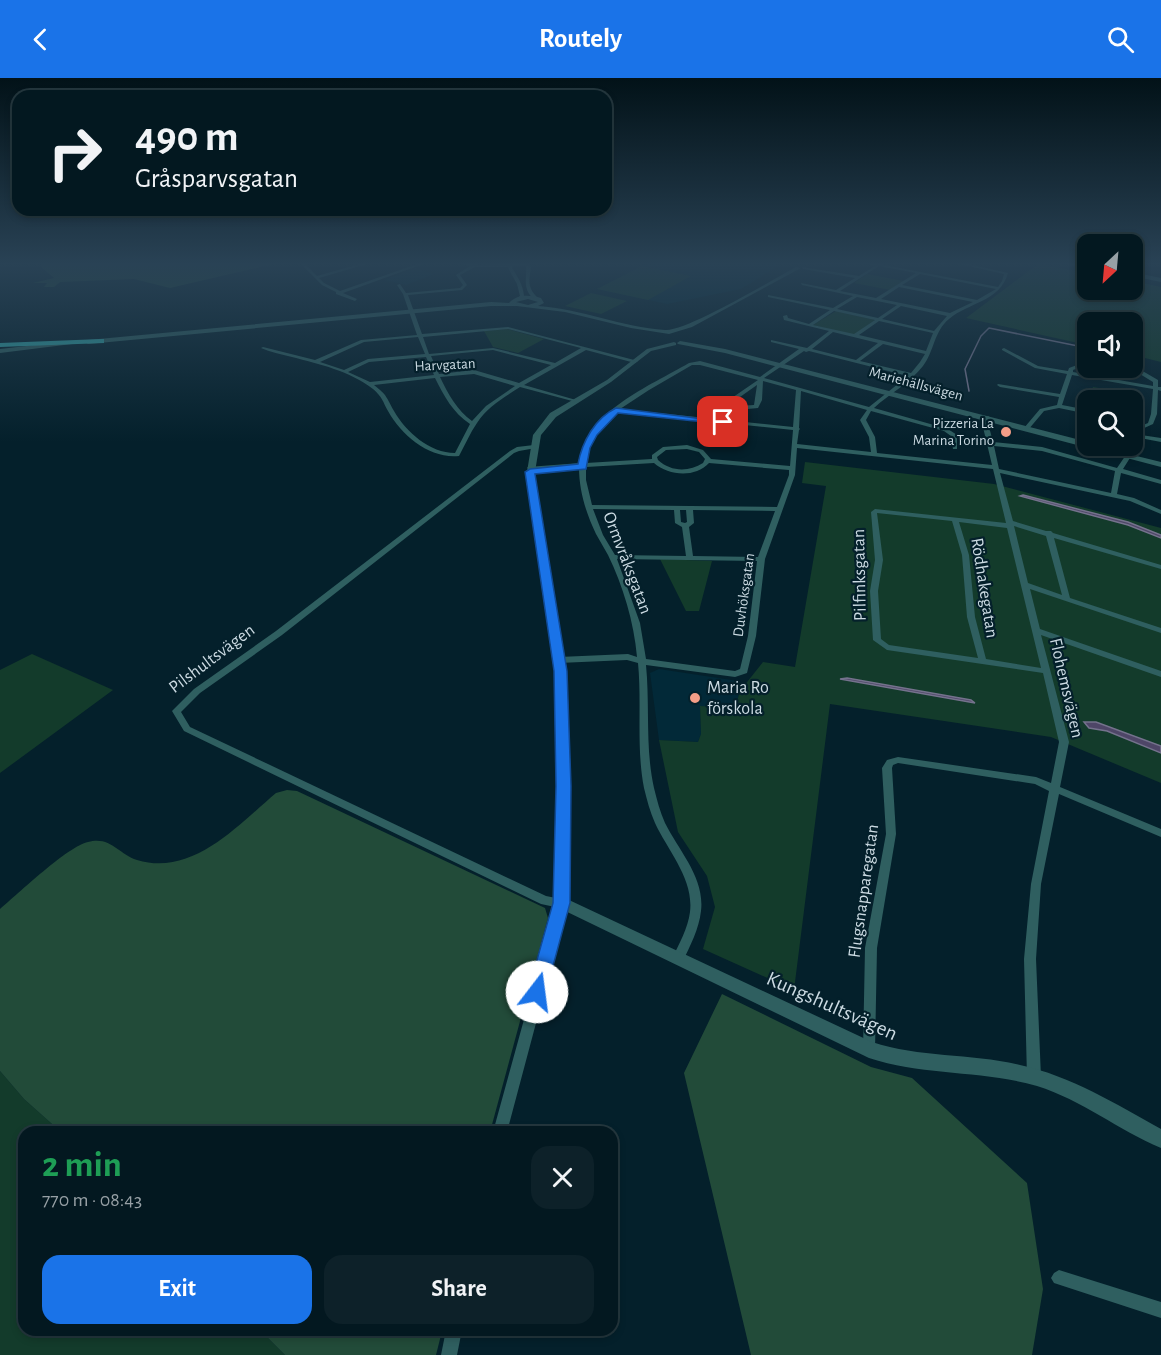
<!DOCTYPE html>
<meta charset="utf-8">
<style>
:root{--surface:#031820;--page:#0d2129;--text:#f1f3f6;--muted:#97a0a5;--line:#24373e;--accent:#1a73e8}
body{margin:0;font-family:"Alegreya Sans",sans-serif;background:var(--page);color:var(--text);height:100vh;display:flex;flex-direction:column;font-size:22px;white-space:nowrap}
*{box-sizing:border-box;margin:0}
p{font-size:20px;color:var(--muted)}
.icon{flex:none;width:33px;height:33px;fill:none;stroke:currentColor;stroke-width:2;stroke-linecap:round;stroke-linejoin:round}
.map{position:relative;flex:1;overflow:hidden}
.sheet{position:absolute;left:18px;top:1048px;width:600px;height:210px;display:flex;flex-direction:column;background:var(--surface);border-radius:18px;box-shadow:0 3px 9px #0003,0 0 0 2px var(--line)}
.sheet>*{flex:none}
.banner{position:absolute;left:12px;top:12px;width:600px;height:126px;border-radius:18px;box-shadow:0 3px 9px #0003,0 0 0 2px var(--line);background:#031820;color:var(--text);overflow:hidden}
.needle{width:39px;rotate:206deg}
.tools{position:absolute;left:1077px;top:156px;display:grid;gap:12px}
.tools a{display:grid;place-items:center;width:66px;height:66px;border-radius:12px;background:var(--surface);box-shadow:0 3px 9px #0003,0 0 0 2px var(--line);font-size:30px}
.pin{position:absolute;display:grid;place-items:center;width:51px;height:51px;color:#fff;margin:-26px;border-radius:12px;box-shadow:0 3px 9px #0006}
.me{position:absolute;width:66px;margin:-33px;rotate:15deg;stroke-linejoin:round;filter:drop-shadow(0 0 4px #0008)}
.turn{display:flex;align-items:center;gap:21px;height:126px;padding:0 24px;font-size:27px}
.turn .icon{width:78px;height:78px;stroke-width:2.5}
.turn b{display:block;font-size:42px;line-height:51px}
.round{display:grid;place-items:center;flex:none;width:63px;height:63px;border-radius:18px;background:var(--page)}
.overview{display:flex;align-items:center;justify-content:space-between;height:102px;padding:0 24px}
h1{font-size:36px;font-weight:600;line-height:45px;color:#1e9e55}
.button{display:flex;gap:12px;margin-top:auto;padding:12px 24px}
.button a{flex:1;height:69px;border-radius:18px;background:var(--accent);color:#fff;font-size:24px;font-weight:600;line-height:69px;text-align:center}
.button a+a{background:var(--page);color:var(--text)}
header{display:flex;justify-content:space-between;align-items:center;height:78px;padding:0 24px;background:var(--accent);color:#fff;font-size:27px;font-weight:600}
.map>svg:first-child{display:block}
.built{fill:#022938}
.green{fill:#133b2b}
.forest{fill:#224b39}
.water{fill:#4e4667;stroke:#74728c;stroke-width:1.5}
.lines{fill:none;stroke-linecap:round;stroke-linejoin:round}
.stream{stroke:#74728c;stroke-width:1.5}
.minor{fill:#2f5f60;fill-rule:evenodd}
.tertiary{fill:#2f5f60;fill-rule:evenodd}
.primary{fill:#31a2a4;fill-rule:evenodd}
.route{fill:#1a73e8;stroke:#114b97;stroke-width:1.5}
.poi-dot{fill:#f49e88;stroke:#04202b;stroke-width:2}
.labels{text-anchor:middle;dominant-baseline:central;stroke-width:4.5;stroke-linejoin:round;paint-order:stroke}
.far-street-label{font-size:15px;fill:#cbdae2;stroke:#04202b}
.far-poi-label{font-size:15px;fill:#cbdae2;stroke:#04202b;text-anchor:end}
.street-label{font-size:18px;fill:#cbdae2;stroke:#04202b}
.poi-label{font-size:18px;fill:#cbdae2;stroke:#04202b;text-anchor:start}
.near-street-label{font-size:21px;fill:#cbdae2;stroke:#04202b}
</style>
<header><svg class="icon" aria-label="back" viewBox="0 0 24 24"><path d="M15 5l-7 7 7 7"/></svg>Routely<svg class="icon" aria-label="search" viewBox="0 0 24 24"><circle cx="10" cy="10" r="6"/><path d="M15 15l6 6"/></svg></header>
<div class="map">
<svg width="1161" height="1277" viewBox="0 0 1161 1277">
<rect width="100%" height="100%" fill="#04202b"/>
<!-- built -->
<path class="built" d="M648,185h128l2,3 -37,23 -74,15 -70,-15z
M415,190l19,6 -28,11 -22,-5z
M659,591l79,12 2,10 -5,17 -35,-2 1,28 -3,8 -39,-2 -9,-67z"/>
<!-- green -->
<path class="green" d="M1038,186l49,9 1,17h44l1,-9 28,6v75l-28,-7 -1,-33h-44l-1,23 -121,-27z
M642,188l49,10 -43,24 -51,-11z
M867,196l36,7 -13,9 -36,-7z
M591,215l36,8 -26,13 -36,-8z
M836,233l39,9 -21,15 -41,-10z
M507,251l37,10 -26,14 -25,-6 -9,-16z
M1093,309l36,6 -2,7h-38z
M805,384l189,22 167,44v255l-110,-46 -221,-33 -36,286 -91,-41 12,-42 -8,-31 -29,-44 -19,-92 39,2 3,-8 -1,-28 35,2 5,-17 23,-29 32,5 31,-181 -24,-3z
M660,481l52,2 -13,50h-13z
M32,576l81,36 -113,83v-103z
M0,993l24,28 37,33h-37v198l237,1 24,24h-285z"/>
<!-- forest -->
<path class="forest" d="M41,185h237l-108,25 -36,-9 -74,3 -6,5h-10l3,-4h-14l21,-5 -13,-11z
M287,712l10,1 248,117 3,10 -58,214h-429l-37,-33 -24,-28v-162c18,-15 68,-63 88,-67 23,-6 30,12 49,18 56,17 101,-35 139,-67z
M722,916l149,73 41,11 115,105 16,106 -11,66h-281l-67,-282z
M261,1253h181l-6,24h-151z"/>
<!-- water -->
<path class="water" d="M1023,417l105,27 33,13v3l-33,-13 -108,-29z
M847,600l124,22 4,3 -135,-24z
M1084,644h12l65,24v7l-54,-22 -18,-3z"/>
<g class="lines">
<!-- stream -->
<path class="stream" d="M969,313l-4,-22 16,-33 8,-8 89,18"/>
<!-- minor -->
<path class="minor" d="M300,185h4l13,13 46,-13h7l-51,15 5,5 16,8 80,-28h6l-83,30 14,6 -2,2 -19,-7v-2l-14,-7z
M458,185l16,1 4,-1v2l49,-2 4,4c-2,14 -4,21 7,31l-4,1c-12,-10 -7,-20 -8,-33h-13l-1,2c6,9 11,17 12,28l-5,3 -2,-1 3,-2 -3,-12 -9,-16 1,-1h-34l-15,8 7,10 -5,5 -54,5 14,39 86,-7 130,34 -3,2 -49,-13 -62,35 52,15v2l-56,-15c-15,10 -33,20 -43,36 -7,10 -12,22 -18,33 -29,3 -57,-20 -71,-45 -6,-11 -5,-13 -15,-22 -23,-18 -54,-25 -81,-32 -11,-3 -22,-5 -31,-9l2,-1 52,13 46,-20 56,-5 -14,-41 -6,-9 3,-1 6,9 54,-5 3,-3 -7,-10 14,-9zM508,251l73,19 -26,15 -62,-15 -64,6 -6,-17zM418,259l7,17 -57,5 -24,11 -24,-8 44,-20zM493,272l58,15 -32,18 -45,-13 -35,4 -8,-18zM426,279l8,18 -64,7 -22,-10 21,-10zM474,296l41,12 -29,20 -14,15c-15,-11 -24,-27 -32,-44zM435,300c9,18 18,35 35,46l-15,29c-25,0 -49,-21 -61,-42 -8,-14 -6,-15 -20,-26z
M866,185l13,1 119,23 4,-6 2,-7 -49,-11h9l44,10c-8,29 -39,29 -59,46 -15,12 -15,33 -26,47 -13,17 -34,28 -49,42l74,21 9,6v14h-4l-2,-13 -7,-5 -73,-20 -5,9 9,17 2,16 115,12 -10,-42 4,-6 2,-1 3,2 -3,5 5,19 49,5 75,21 15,-22 4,-18 12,-5 3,-9 2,-25 -81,-14 -10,30 26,5v4l-29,-6 -15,3 -16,19h-4v-2l16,-19 17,-4 2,-8 -59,-10 -3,-2 1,-1 62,10 7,-20 -32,-6 -33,-18v-1l2,-1 34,18 30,5 1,-3 19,-7v3l-15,6v2l80,14v-4l-23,-14 4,-2 24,14v7h3v4l-3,-1 -1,24 -4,10 -11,5 -1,6 20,3v4l-21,-4v4l-17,27 38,11v4l-40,-11 -4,21 17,4 27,12v4l-31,-13 -130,-28 13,48 33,10h5l2,2 108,32v4l-107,-31 16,60 91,30v5l-131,-44 10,40 121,42v6l-120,-42 28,107 -9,45 101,42v8l-102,-43 -18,90 -5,75 5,118 -2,5 -5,2 -5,-2 -2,-5 -3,-118 7,-75 18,-93 -14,-7 -137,-21 -5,2 -1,3 4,66 -19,114 -2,102 -1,4 -5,2 -5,-2 -1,-4 2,-102 21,-114 -4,-66 5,-8 11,-3 138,20 15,6 8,-41 -16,-69 -156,-23 -14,-10 -3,-49 5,-31 -4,-48 4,-3 131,14 -13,-54 -196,-21 -2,27 -30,84 -9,77 -9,37 -12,4 -89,-12c4,41 -1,83 8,123 3,12 6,24 11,35 14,28 40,55 36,88 -2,18 -11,35 -19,52l-4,1 -4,-1 -2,-4c7,-15 16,-31 18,-47 4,-33 -22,-61 -35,-89 -5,-11 -8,-23 -11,-35 -8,-41 -2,-84 -6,-125l-11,-3 -68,3 -4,-3 4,-3 69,-3 9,3c-3,-35 -14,-71 -29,-102 -4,-7 -8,-14 -12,-21 -10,-21 -17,-43 -17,-67l-49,3 -3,-2 1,-1 52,-4c4,-51 70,-77 109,-100l11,-2 60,16 39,-28 -28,-7v-2l36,8 22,-17 -45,-11 -1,-4 4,-1 1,3 21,6 21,-14 -62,-13v-2l65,13 20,-12 -51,-11 -1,-2 35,7 19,-12 -52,-9 -1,-2 57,9 16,-10zM879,188l37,7 -40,25 -36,-7zM920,196l76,15 -19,11 -75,-15zM899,209l74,15 -23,11 -69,-14zM857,219l40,8 -19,13 -41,-9zM901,228l46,10 -13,15 -52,-12zM834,233l41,9 -21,14 -41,-9zM879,243l54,12 -7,18 -67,-16zM833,254l45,11 -22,17 -44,-11zM883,266l42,10 -5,8 -9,11 -51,-12zM804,273l2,1 3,-1 99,25 -39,31 -105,-29zM692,287h8l58,15 -35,24 14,6 21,-2 4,-8 1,-19 33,9 -3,37 -173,-18 29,-19zM757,307l-3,20 -16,1 -8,-2zM801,313l66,19 -7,10 9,17 2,15 -74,-8 2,-14 1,-1 -1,-1zM617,334l176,18 -3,36 -79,-7 -8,-9 -16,-5 -24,2 -11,8v4l-66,4c2,-22 15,-37 31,-51zM994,368l48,5 73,20 -4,22 -112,-24zM687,371l12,3 6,7 -2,4c-14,9 -32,9 -45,-3l-1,-3 9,-7zM654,385c15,13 41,15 55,0l80,7v5l-12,32 -185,-2 -6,-25v-13zM593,431l81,1 1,13 7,4 4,29 -71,-1 -12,-20zM680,432h6l1,12 -2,1 -4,-1zM693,432l82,1 -17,46 -65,-1 -4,-29 5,-4zM877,435l75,8 10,34 5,62 11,41 -89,-13 -8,-6 -3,-48 5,-31zM959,444l48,6 34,140 -55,-9 -11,-42 -6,-62zM1014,448l32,10 16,59 -34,-12zM617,481l140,2 -9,75 -8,33 -5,2 -89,-12 -6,-36z
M534,367l2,1v2l-17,3 -5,2 -232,182 -82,58 -19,19 9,15 356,169 20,4 2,3 -61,229h-14l62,-225 -14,-3 -357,-173 -12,-20 22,-22 82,-58 234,-180 7,-4z
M1059,1192l102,32v16l-107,-35 -3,-5 3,-5z
M446,1252h16l-5,25h-16z"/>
<!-- tertiary -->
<path class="tertiary" d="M1068,185l20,1v3l-18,-2z
M796,189l5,1 -109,59 -23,7 -38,-6 -66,-16 -48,-6h-26l-403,38 -3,-2 3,-2 403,-38 18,1c9,-9 20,-8 32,-5l3,5 -6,3c43,3 84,21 127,24 21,2 107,-50 131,-63zM528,221l10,3 -10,3 -12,-3z
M1132,194l29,6v4l-29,-6z
M70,263l2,1v2l-72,9v-4z
M680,263l45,8 363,93v4h8l65,16v5l-436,-114 -47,-9 -1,-1z
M674,264l2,1v2l-25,6 -40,31 -55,35 -15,18 -7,43 33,193 2,229 303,142c48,16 99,11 148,23 51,11 96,39 141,64v19c-43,-18 -79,-48 -124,-62 -55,-16 -113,-10 -168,-28l-312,-151 -2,-4 1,-117 -1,-115 -29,-193 7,-43 17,-22 57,-33 40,-31z"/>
<!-- primary -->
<path class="primary" d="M101,261h3v4l-104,4v-4z"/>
</g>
<!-- sky -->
<linearGradient id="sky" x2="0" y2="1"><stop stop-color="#021218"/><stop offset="0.51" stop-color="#294255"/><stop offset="1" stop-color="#294255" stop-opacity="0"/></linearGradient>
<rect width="1161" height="364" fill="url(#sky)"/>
<!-- route -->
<path class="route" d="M616,330l112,14 -5,2 -105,-11 -21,22 -7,13 -4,21 -51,5 32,197 4,115 -1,117 -24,89 -2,6 -7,2 -6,-2 -3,-6 25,-89 3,-117 -2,-115 -29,-199 5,-3 48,-5c4,-22 17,-46 38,-56z"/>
<!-- markers -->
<g class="poi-dot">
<circle cx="1006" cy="354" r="6"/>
<circle cx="695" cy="620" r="6"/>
</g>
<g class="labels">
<!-- far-street labels -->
<g class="far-street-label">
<text transform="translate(445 287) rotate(-3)">Harvgatan</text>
<text transform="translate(916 306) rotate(15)">Mariehällsvägen</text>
<text transform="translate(744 517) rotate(-82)">Duvhöksgatan</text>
</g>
<!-- far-poi labels -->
<g class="far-poi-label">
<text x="994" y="345">Pizzeria La<tspan x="994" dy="17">Marina Torino</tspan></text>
</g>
<!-- street labels -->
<g class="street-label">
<text transform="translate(627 485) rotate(69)">Ormvråksgatan</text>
<text transform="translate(860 497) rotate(-91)">Pilfinksgatan</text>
<text transform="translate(984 510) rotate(81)">Rödhakegatan</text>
<text transform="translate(212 581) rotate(-37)">Pilshultsvägen</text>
<text transform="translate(1066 610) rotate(77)">Flohemsvägen</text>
<text transform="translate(864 813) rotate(-82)">Flugsnapparegatan</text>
</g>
<!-- poi labels -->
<g class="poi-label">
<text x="707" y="610">Maria Ro<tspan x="707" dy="21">förskola</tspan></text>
</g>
<!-- near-street labels -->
<g class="near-street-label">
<text transform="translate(832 928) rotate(24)">Kungshultsvägen</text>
</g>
</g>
</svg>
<div class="tools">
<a><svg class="needle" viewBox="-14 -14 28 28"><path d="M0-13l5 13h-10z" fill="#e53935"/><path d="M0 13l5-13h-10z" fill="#97a0a5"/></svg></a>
<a><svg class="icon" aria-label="sound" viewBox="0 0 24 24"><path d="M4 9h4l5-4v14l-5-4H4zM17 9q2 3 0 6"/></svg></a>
<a><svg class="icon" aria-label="search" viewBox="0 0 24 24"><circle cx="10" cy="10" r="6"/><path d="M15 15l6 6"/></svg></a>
</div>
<div class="pin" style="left:723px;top:344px;background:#d93025"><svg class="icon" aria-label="arrive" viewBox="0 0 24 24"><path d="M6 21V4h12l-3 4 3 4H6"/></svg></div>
<svg class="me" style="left:537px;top:914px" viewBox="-20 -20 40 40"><circle r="19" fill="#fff"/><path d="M0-13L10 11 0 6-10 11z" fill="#1a73e8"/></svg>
<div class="banner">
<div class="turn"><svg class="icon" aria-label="right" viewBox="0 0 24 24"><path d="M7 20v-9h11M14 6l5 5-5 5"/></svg><div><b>490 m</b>Gråsparvsgatan</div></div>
</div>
<section class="sheet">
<div class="overview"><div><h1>2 min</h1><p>770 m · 08:43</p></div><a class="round"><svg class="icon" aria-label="close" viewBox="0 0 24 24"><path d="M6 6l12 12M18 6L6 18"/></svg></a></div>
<div class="button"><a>Exit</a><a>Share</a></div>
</section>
</div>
